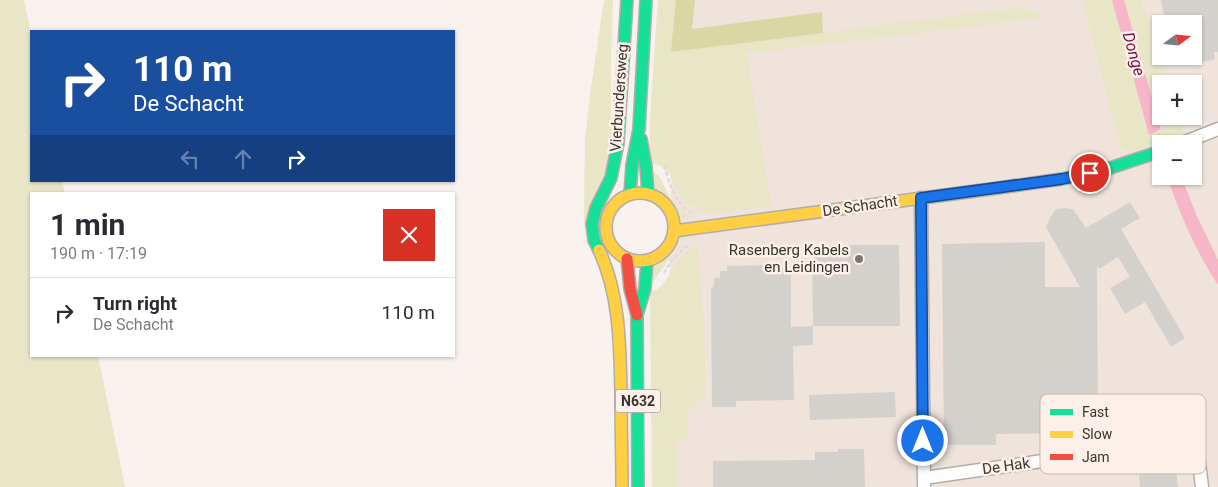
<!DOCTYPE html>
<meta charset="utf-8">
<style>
:root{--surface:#fff;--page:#f7f7f7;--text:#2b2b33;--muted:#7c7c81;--line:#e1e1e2}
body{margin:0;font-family:Roboto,sans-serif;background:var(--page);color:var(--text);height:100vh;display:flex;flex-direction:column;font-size:19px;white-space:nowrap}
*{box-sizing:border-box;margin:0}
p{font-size:16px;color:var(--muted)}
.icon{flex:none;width:28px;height:28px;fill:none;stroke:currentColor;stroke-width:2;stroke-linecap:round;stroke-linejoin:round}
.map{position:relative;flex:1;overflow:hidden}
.panel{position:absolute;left:30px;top:192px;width:425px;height:165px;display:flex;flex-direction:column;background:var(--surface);border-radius:0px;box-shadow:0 1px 4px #0004}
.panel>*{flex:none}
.hud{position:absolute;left:30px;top:30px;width:425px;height:152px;border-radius:0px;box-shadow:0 1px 4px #0004;background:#1a4fa0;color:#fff;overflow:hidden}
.needle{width:32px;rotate:74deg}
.buttons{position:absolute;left:1152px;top:15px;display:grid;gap:10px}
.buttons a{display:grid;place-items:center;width:50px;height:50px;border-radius:0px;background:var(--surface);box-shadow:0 1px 4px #0004;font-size:25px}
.pin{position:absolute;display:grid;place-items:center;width:42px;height:42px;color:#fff;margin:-21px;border:2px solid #fff;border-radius:50%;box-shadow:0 1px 5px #0007}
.me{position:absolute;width:55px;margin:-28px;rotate:0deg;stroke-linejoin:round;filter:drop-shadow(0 0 4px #0008)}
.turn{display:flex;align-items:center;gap:18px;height:105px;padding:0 20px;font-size:22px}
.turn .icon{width:65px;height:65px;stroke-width:2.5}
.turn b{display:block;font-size:35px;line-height:42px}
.lanes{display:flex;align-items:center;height:48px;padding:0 20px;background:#0003;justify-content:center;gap:25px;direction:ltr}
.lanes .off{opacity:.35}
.round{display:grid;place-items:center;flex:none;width:52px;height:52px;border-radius:0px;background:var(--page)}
.overview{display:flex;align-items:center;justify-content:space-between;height:85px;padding:0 20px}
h1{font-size:30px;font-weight:700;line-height:38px}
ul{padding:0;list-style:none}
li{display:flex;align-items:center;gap:15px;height:70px;padding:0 20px;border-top:1px solid var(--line)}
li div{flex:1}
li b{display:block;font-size:19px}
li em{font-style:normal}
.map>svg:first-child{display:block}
.built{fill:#f0e3db;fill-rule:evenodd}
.green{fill:#e8e6c7}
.forest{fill:#d9d7a4}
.water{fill:#f7b6c8}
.building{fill:#d4d0cc}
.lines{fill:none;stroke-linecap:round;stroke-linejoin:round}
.street-casing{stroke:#b2adaa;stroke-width:15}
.fast-casing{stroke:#b2adaa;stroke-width:14}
.slow-casing{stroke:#b2adaa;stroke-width:14}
.jam-casing{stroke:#b2adaa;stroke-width:14}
.path{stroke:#dcdad9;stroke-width:2.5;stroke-dasharray:4 2.5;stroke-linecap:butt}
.street{stroke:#fefdfc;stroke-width:12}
.fast{stroke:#16e098;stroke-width:11}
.slow{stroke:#ffcf43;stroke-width:11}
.jam{stroke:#f24e42;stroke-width:11}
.route-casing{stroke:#114b97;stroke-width:12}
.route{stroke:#1a73e8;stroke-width:9}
.poi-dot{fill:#7b7673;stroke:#fcf0e9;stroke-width:2}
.labels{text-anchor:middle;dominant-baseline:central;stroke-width:5;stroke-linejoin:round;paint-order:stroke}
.shield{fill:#fcf0e9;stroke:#736c68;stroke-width:1}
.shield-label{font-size:14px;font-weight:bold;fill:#383431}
.street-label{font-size:15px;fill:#383431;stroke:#fcf0e9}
.poi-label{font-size:15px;fill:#383431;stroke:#fcf0e9;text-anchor:end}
.water-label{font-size:16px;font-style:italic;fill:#770c3d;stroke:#fcf0e9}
.key{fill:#fcf0e9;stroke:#c1b8b2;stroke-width:1}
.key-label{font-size:14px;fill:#383431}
</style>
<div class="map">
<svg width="1218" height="487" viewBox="0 0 1218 487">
<rect width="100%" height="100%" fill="#f8f1ed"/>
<!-- built -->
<path class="built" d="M680,0h538v487h-552l5,-300 10,-138zM1161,24h33v32h-33zM1161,84h33v32h-33zM1161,144h33v32h-33z"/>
<!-- green -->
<path class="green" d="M0,0h24l7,33v148h31l3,13h-34v162h67l27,131h-125z
M604,0h9l-2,62v72l-3,33 -23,63 -1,-12 1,-80 6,-50z
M658,0h18l-4,52 349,-45 24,9 -84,12 -214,25 24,153 -59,8 -20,-7 -10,-8 -7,-10 -5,-14 -7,-8 -14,-5 1,-43z
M1082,0h30l37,135 12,-6 -37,-129h17l27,84h-7v32h17l5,16 -54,22 -8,-6z
M653,172c9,4 10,12 14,20 6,11 15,20 27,25l-11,1 -12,-6 -9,-12 -8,-5z
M698,243l7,103v50l-18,15 2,29h-13l1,47h-25l-2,-196 7,-1 7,-7 13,-21 11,-11z
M672,246v9l-19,27c0,-3 -1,-6 -1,-8 1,-11 11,-23 20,-28z"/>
<!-- forest -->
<path class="forest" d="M676,0h19l-3,29 130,-17 1,21 -152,19z"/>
<!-- water -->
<path class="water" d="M1112,0h12l37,129 -12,6z
M1167,176h14l15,38 22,46v25c-21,-32 -39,-72 -51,-109z"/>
<!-- building -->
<path class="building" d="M1161,0h57v52h-4l1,7 -21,5v-40h-28z
M1130,202l10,16 -19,11 64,109 -14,9 -26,-45 -20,12 -15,-26 20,-11 -12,-20 -19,12 -2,-4 1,168 -102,1v11h-52l-2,-201 103,-2v45h35l-34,-60 4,-9 6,-9 11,-1 7,2 1,2 11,16z
M826,245h73l1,81h-87l-1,-67 6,-5v-6h5z
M772,265v3h19v59l22,-1v19l-20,1 1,54 -58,1v6h-24l-1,-119 3,-1v-9h6v-7h7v-5z
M895,392l1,25 -86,3 -1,-25z
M838,449h26l1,38h-152v-26l102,-1v-8h23z
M1176,470l2,17h-38l-1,-12z"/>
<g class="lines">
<!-- street casing -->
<g class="street-casing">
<path id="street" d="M1180,144l38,-15
M921,198l3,289
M924,478l258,-37 8,2 8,11 4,33"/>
</g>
<!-- fast casing -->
<g class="fast-casing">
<path id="fast" d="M641,139l5,28 2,27
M998,188l64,-9 42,-9 57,-19
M630,194l2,-29 7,-36 7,-129
M599,250l-5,-10 -2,-16 4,-16 15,-30 7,-35 9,-143
M638,487l-1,-172 8,-27 2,-27"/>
</g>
<!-- slow casing -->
<g class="slow-casing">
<path id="slow" d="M606 227a34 34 0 1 1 68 0a34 34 0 1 1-68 0Z
M674,231l324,-43
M599,250c21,45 21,96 22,144 0,31 1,62 1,93"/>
</g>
<!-- jam casing -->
<g class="jam-casing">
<path id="jam" d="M627,259l3,30 7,26"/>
</g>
<!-- path -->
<path class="path" d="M664,166c6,17 11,40 29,47
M664,273l7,-12 17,-16"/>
<!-- street -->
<use href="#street" class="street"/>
<!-- fast -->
<use href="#fast" class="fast"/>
<!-- slow -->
<use href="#slow" class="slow"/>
<!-- jam -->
<use href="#jam" class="jam"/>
</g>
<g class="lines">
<!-- route casing -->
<g class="route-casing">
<path id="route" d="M923,441l-2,-243 141,-19 28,-6"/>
</g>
<!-- route -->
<use href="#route" class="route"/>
</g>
<!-- markers -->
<circle class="poi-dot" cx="859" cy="259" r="5"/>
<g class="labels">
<!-- shield labels -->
<rect class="shield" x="615.5" y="389.5" width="45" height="23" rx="4"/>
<g class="shield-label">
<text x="638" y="401">N632</text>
</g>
<!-- street labels -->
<g class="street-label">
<text transform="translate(619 98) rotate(-86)">Vierbundersweg</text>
<text transform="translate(860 206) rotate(-8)">De Schacht</text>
<text transform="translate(1006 466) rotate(-8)">De Hak</text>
</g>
<!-- poi labels -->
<g class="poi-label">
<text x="849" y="250">Rasenberg Kabels<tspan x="849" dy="17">en Leidingen</tspan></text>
</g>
<!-- water labels -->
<g class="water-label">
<text transform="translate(1134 54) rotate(74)">Donge</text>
</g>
</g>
<!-- legend -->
<rect x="1040" y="394" width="166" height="80" rx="8" class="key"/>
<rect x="1050" y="409" width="23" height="6" fill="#16e098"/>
<rect x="1050" y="431" width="23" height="7" fill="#ffcf43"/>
<rect x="1050" y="454" width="23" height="6" fill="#f24e42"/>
<g class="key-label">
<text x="1082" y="417">Fast</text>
<text x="1082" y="439">Slow</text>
<text x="1082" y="462">Jam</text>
</g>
</svg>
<div class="buttons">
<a><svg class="needle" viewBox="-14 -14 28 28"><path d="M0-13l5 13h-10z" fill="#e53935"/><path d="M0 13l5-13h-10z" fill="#7c7c81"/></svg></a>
<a>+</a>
<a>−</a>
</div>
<div class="pin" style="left:1090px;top:173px;background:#d93025"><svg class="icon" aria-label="arrive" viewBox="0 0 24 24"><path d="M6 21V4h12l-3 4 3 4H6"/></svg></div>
<svg class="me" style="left:923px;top:441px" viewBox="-20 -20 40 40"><circle r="17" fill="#1a73e8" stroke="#fff" stroke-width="3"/><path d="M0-11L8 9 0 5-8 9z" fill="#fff"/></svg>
<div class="hud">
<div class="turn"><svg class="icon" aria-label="right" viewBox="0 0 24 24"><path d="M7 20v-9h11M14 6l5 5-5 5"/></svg><div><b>110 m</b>De Schacht</div></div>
<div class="lanes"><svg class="icon off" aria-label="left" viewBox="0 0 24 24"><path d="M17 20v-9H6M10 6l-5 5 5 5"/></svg><svg class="icon off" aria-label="ahead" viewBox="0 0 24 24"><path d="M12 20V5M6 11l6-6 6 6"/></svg><svg class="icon" aria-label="right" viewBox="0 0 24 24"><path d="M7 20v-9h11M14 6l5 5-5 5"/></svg></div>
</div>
<section class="panel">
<div class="overview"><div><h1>1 min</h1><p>190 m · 17:19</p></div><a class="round" style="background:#d93025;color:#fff"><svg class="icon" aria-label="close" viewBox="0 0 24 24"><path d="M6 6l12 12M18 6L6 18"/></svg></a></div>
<ul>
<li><svg class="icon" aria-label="right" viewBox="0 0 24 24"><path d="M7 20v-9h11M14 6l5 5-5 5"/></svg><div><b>Turn right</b><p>De Schacht</p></div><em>110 m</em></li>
</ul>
</section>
</div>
